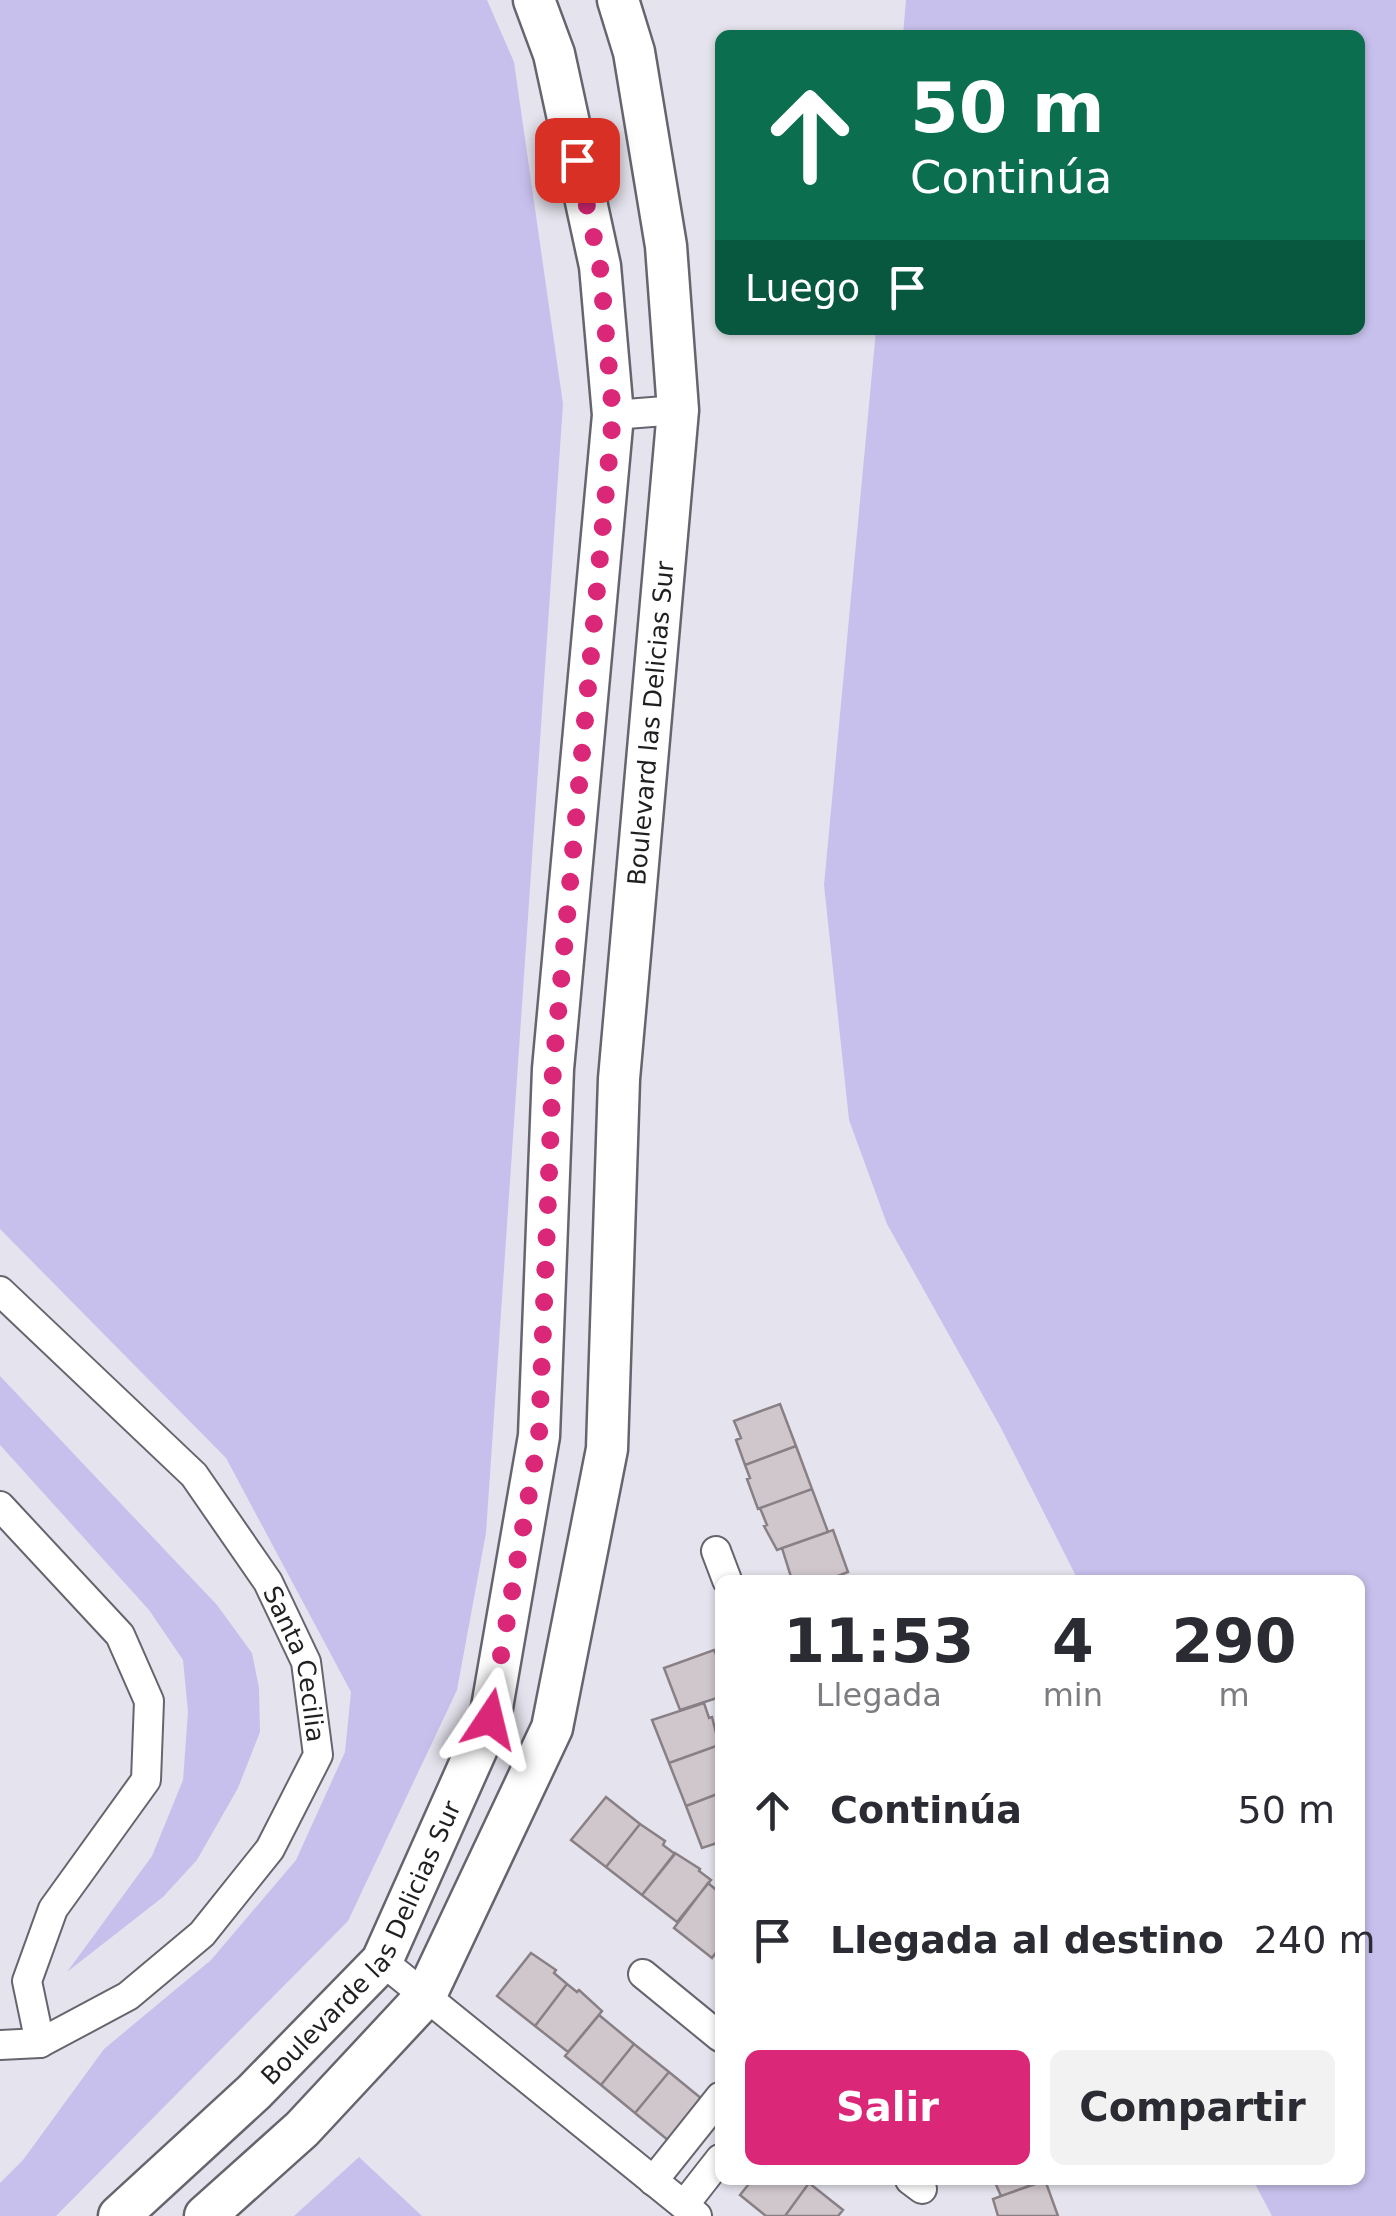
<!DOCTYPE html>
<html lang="es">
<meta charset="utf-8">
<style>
:root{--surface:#fff;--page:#f2f2f3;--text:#2b2b33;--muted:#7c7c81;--accent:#db2777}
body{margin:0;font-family:"DejaVu Sans",sans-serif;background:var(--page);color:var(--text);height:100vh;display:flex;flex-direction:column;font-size:38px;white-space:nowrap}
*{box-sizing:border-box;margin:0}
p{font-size:32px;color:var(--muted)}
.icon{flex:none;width:55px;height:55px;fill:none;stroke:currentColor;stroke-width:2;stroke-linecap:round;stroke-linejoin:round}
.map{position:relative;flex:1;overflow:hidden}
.sheet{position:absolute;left:715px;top:1575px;width:650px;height:610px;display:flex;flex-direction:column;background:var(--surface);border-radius:15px;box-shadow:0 2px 8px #0004}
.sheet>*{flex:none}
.hud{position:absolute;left:715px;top:30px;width:650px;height:305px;border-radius:15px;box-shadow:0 2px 8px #0004;background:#0b6e4f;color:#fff;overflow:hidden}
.pin{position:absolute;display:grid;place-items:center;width:85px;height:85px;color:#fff;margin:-42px;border-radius:20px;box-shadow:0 5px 15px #0006}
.me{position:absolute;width:110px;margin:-55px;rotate:10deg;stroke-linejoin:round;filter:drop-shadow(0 0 8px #0008)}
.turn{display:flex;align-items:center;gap:35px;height:210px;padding:0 30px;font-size:45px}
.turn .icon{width:130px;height:130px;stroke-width:2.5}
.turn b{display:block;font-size:70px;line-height:85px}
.then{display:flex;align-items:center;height:95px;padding:0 30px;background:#0003;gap:20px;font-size:38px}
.eta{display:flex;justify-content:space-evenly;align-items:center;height:170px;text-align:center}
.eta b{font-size:60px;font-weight:600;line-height:70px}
.cta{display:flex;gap:20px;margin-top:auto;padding:20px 30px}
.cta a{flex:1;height:115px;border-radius:15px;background:var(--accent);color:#fff;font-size:40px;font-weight:600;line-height:115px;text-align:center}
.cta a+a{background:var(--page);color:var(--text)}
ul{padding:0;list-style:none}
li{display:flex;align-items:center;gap:30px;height:130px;padding:0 30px}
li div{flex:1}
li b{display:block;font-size:38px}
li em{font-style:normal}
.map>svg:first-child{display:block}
.green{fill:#c7c0ec}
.building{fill:#d0c7cd;stroke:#898086;stroke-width:2.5}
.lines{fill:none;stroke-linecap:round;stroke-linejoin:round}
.minor-casing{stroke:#66656e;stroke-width:32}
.secondary-casing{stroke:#66656e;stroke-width:45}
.minor{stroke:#fff;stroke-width:28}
.secondary{stroke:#fff;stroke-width:40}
.route{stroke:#db2777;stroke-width:18;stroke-dasharray:0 32.4}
.labels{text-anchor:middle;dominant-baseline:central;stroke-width:8;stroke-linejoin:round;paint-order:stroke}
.street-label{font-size:25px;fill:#1f1f22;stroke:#e5e4ee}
</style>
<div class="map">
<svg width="1396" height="2216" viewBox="0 0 1396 2216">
<rect width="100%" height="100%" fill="#e5e4ee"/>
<!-- green -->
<path class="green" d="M0,0h487l27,62 49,342 -77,1129 -29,157 -109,231 -292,295h-56v-33l23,-23 81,-111 107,-89 85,-100 49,-108 6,-60 -125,-234 -226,-229z
M906,0h490v2216h-124l-19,-36h107v-600h-282l-77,-152 -114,-204 -38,-104 -25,-235 52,-555h484v-295h-457z
M0,1376l217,229 35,48 7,35 1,44 -22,56 -41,72 -34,37 -96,75 85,-116 31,-76 5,-68 -5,-52 -34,-50 -149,-165z
M359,2157l63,59h-128z"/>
<!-- building -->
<path class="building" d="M780,1404l16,42 -51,19 -9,-25 5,-2 -7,-17z
M796,1446l16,43 -54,20 -11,-30 3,-1 -5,-13z
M812,1489l16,43 -51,18 -13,-24 3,-1 -7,-17z
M833,1530l15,42 -20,8h-36l-10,-32z
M714,1650l6,13v34l-40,13 -16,-42z
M704,1703l5,15 3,-1 7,28 -50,18 -17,-43z
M719,1745l1,48 -34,13 -17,-43z
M720,1793v49l-18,6 -16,-42z
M606,1797l34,27 -34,43 -35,-27z
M640,1824l25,17 -2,4 12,9 -33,41 -36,-28z
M675,1853l25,16 -1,2 12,9 -34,42 -35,-27z
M708,1883l12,10v54l-8,11 -38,-30z
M531,1953l25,17 -2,3 13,11 -32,42 -38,-30z
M567,1984l10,8 2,-2 23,21 -34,41 -33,-26z
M599,2015l35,29 -33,41 -36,-29z
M634,2044l35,28 -34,41 -34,-28z
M669,2072l33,27 -33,42 -34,-28z
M752,2180h53l4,3 -24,33h-19l-26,-21z
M994,2180h53l-46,16z
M1045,2180l13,36h-60l-5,-17z
M809,2183l34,27 -5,6h-53z"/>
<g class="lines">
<!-- minor casing -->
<g class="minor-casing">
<g id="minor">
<path d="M613,415l65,-5"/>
<path id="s1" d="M0,1291l194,184 74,107 38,80 12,93 -48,94 -68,85 -74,62 -88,47 -40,2"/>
<path d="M0,1506l120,129 29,66 -3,79 -93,129 -26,72 13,62"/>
<path d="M716,1551l11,29"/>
<path d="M382,1961l315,255"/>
<path d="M643,1974l77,63"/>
<path d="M910,2180l12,9"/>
<path d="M653,2181l67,-84"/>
<path d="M684,2205l36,-46"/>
</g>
</g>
<!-- secondary casing -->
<g class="secondary-casing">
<g id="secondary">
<path id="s2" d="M119,2216l135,-124 128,-131 108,-242 49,-283 14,-367 60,-654 -13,-149 -46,-212 -20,-54"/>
<path id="s3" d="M205,2216l97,-87 123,-132 127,-269 55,-279 12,-370 59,-669 -12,-164 -32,-194 -16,-52"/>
</g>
</g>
<!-- minor -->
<use href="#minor" class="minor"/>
<!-- secondary -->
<use href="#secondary" class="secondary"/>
</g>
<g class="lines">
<!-- route -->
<path class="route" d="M490,1719l49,-283 14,-367 60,-654 -13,-149 -23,-106"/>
</g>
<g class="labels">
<!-- street labels -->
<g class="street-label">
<text stroke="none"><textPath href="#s3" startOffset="1620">Boulevard las Delicias Sur</textPath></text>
<text stroke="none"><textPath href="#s1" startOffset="485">Santa Cecilia</textPath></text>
<text stroke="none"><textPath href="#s2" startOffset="370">Boulevarde las Delicias Sur</textPath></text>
</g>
</g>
</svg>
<div class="pin" style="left:577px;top:160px;background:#d93025"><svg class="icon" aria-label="arrive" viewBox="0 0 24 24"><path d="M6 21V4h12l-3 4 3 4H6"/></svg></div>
<svg class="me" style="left:490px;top:1719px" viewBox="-20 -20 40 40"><path d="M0-17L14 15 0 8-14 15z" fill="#db2777" stroke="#fff" stroke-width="4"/></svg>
<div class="hud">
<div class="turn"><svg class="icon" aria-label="ahead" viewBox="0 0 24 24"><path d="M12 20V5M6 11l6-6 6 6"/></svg><div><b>50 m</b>Continúa</div></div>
<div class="then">Luego<svg class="icon" aria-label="arrive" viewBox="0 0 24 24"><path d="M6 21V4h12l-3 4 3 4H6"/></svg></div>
</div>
<section class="sheet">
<div class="eta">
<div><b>11:53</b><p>Llegada</p></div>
<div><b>4</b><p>min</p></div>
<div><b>290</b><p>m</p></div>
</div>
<ul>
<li><svg class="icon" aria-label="ahead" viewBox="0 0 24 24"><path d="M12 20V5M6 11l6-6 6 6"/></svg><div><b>Continúa</b></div><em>50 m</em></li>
<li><svg class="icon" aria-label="arrive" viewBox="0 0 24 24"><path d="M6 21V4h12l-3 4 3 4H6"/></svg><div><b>Llegada al destino</b></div><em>240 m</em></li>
</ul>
<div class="cta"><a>Salir</a><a>Compartir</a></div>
</section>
</div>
